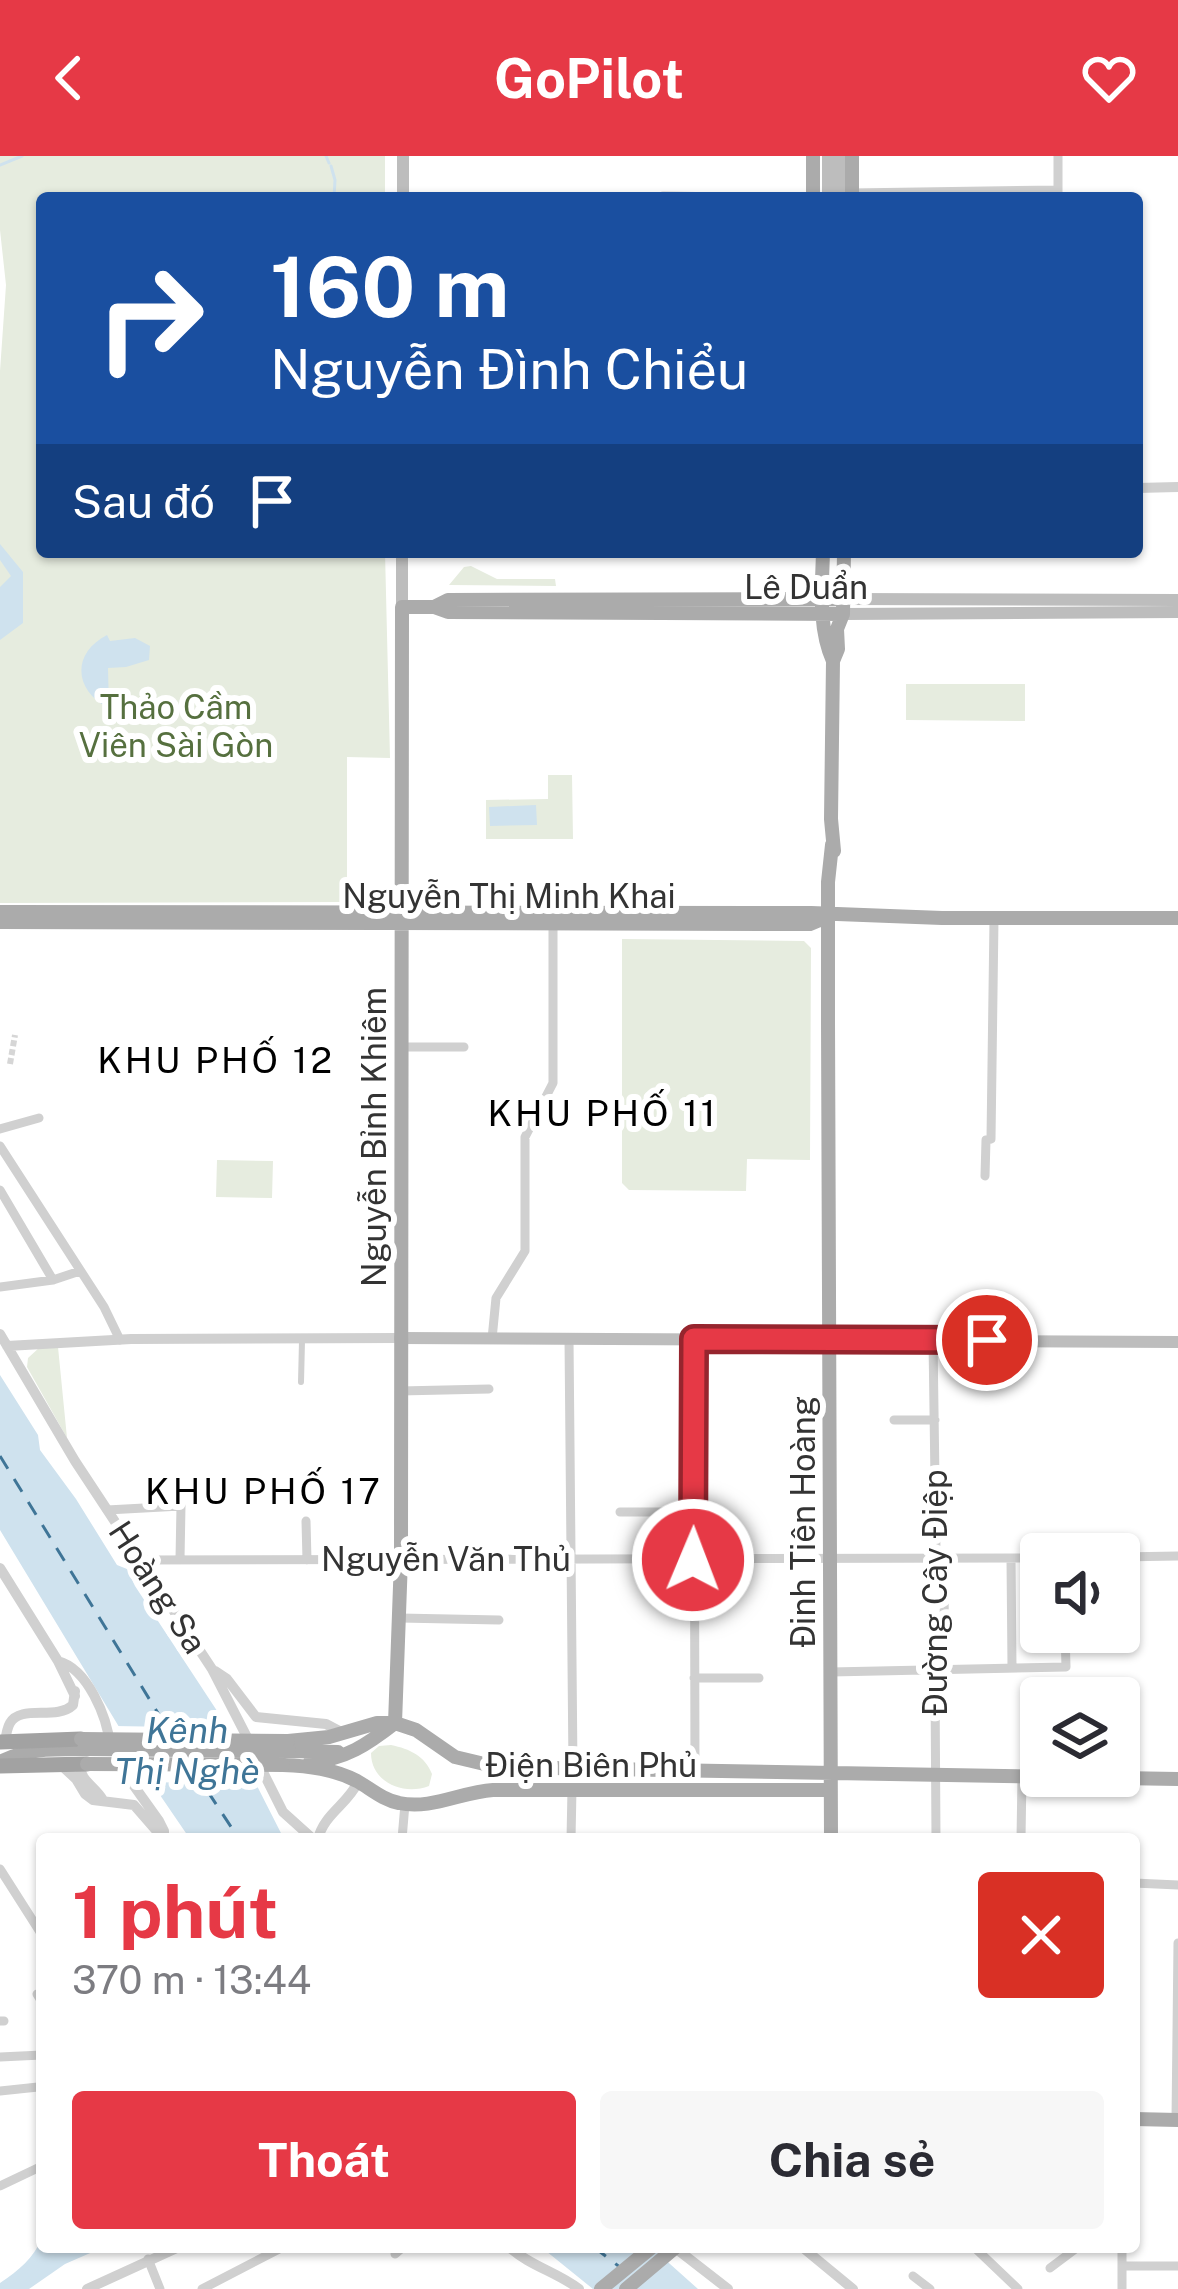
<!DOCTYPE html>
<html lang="vi">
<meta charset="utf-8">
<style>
:root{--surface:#fff;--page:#f7f7f7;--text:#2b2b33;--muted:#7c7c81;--accent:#e63946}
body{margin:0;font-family:"Public Sans",sans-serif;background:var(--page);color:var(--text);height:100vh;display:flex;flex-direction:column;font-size:45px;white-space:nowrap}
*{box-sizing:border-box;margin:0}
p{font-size:39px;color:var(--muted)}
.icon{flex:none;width:66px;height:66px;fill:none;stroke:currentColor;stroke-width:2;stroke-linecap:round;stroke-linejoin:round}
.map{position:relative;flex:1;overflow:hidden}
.sheet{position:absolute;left:36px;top:1677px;width:1104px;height:420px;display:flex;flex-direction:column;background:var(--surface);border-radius:12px;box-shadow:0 3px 9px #0004}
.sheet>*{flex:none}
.hud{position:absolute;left:36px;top:36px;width:1107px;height:366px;border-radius:12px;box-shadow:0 3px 9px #0004;background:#1a4fa0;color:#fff;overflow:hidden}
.tools{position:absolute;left:1020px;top:1377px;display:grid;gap:24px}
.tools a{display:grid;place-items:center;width:120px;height:120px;border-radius:12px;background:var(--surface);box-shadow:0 3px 9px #0004;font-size:60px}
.pin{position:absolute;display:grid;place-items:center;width:102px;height:102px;color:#fff;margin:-51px;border:6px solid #fff;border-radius:50%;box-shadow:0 3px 12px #0007}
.me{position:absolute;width:132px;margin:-66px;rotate:1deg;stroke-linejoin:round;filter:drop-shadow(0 0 9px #0008)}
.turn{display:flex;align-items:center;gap:42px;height:252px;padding:0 36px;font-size:54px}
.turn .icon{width:156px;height:156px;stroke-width:2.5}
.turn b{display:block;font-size:84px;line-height:102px}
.then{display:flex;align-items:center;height:114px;padding:0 36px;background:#0003;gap:24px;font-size:45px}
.round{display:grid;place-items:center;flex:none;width:126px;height:126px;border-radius:12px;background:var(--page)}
.overview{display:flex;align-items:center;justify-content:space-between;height:204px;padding:0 36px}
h1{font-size:72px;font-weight:700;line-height:90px;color:var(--accent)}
.action{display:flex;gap:24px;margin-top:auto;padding:24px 36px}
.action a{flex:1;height:138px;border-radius:12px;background:var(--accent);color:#fff;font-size:48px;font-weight:700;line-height:138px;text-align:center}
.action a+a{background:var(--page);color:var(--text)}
header{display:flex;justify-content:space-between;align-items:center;height:156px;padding:0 36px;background:var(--accent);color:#fff;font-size:54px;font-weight:700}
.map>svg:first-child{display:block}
.green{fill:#e6ecdf}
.water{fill:#cfe2ee}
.pier{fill:#fff}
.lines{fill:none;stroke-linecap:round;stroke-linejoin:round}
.stream{stroke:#cfe2ee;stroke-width:3}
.ferry{stroke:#3f7597;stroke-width:3;stroke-dasharray:15 12;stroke-linecap:butt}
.pedestrian-tunnel{stroke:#d6d6d6;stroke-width:6;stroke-dasharray:6 3;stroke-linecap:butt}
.pedestrian{stroke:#d0d0d0;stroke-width:6}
.minor{stroke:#d0d0d0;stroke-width:9}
.tertiary{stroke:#d0d0d0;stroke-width:10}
.secondary{stroke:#bdbdbd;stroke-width:12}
.primary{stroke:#ababab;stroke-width:14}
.trunk{stroke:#a2a2a2;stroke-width:15}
.primary-bridge{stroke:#ababab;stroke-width:14}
.route-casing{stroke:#96252e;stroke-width:30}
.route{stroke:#e63946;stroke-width:21}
.labels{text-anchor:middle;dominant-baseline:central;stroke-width:12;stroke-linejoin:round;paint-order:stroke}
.street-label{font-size:33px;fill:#333;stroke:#fff}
.park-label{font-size:33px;fill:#56703f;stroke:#fff}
.neighbourhood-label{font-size:36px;letter-spacing:3px;fill:#000;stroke:#fff}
.water-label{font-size:36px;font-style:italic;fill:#3f7597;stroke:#fff}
</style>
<header><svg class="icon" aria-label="back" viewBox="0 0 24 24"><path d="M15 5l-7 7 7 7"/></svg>GoPilot<svg class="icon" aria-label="heart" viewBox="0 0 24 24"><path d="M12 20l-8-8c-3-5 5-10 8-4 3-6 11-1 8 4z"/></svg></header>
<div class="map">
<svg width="1178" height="2133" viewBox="0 0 1178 2133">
<rect width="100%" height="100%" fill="#fff"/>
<!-- green -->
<path class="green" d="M0,0h385v42h-343v354h343l5,206 -43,-1v145l-347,1v-532l6,-86 -6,-55z
M471,410l26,13h58l1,7 -107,-1 15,-18z
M906,528h119v37l-119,-1z
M548,619h24l1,64h-87v-39l62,-1z
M622,783l182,2 7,7 -1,212 -63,-1 -1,32 -117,-1 -7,-7z
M217,1004l56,1 -1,37 -56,-1z
M40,1191h18l9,91 -40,-71 1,-9z
M391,1589c19,4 34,11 41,29l-3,12c-26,10 -58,-4 -58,-33l8,-7z"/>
<!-- water -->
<path class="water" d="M0,388l23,28v51l-23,17v-53l11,-11 -11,-16z
M107,479l3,6 25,-3 15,8 -1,14 -23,7 -18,1 1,40c-36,-18 -37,-55 -2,-73z
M536,649l1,20 -47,1 -1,-19z
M0,1219l38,60 2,15 36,49 41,66 10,4 8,17 90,137 59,116h-94l-28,-41 -162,-268z
M42,2082v9h62l-39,17 -36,25h-29v-6c19,-13 33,-24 42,-45z
M541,2091h110l47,42h-105z"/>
<!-- pier -->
<path class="pier" d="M114,1570l120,2 29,56 -117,-2z"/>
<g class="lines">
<!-- stream -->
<path class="stream" d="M326,0l3,7
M0,9l22,-9
M331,10l4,14 -1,18"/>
<!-- ferry -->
<path class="ferry" d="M0,1300l172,280
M193,1613l46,70
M594,2091l27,21"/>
<!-- pedestrian-tunnel -->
<path class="pedestrian-tunnel" d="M10,908l5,-29"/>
<!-- pedestrian -->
<path class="pedestrian" d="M301,1226l1,-41"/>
<!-- minor -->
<path class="minor" d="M1058,0v42
M852,37l206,-3
M663,40l133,2
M401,891h63
M0,973l39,-11
M0,990l104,161 16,33
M985,1020l1,-36 5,-1 3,-220
M0,1034l53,90
M0,1131l53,-7 27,-9
M492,1183l4,-41 29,-47v-114l28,-54v-159
M569,1183l4,429
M694,1183l1,432
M933,1184l3,211c13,36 9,94 -1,131l1,157
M400,1235l89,-2
M894,1264h41
M107,1354l74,-4 -1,53
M620,1356h73
M306,1365l1,39
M1119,1401l59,-1
M1011,1403l1,108
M138,1404l903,-2
M400,1462l99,2
M831,1516l235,-5 -1,-35
M694,1522h65
M402,1683l3,-35
M571,1683l1,-50
M1021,1683l1,-63
M0,1713l42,66
M1134,1727l44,2
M37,1838l5,8
M0,1865h4
M0,1901l42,-2
M0,1935l38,-4
M1176,1964l2,-177
M0,2030l42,-20
M974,2091l44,42
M395,2098l8,-7
M148,2103l12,30
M1122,2110h56
M1050,2112l28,-21
M913,2120l17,13
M202,2133l81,-42
M1122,2133v-42"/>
<!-- tertiary -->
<path class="tertiary" d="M1137,332l41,-1
M0,1178l75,127 137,208 38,74
M7,1190l124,-7 269,-1
M0,1412l58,93 17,35
M58,1505c30,8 49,56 52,84
M215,1515l12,8 29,38 70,7 17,9
M5,1586c1,-7 2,-14 5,-19 11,-19 46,-2 63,-18l2,-14
M257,1604l26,52 30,27
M117,1606l42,59 5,10v8
M79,1608c2,18 16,22 24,36
M61,1609l15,14 9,15 8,6 41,5 27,31
M318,1683c6,-25 29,-34 40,-57
M509,2091c21,19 48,25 70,42
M674,2091l54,42
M802,2091l51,42
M87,2133l92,-42"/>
<!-- secondary -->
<path class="secondary" d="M403,42v-42
M828,42v-42
M839,42v-42
M844,443l334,1
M402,451v-55
M843,458l335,-2
M400,1182l778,4"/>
<!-- primary -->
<path class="primary" d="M852,0v42
M813,42v-42
M823,396c-1,35 -5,76 10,109
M434,451l14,-7 396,-1
M834,695l-3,-32 2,-158 5,-12 -1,-20 6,-15 1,-62
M0,756l811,1 131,5h236
M0,766l810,2 19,-8
M395,1567l6,-164 1,-952h32l14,5 395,2
M288,1585l41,-4 48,-14h18l21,7 39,27 42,10 681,12
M289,1595l49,1
M0,1606c28,-14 53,-13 84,-13
M310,1606c35,-2 58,-18 85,-39
M283,1609c26,1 51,4 74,16 14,8 26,19 42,22 32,7 62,-11 94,-13h337
M831,1683l-3,-818v-139l4,-37
M1134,1963l44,1
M601,2133l51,-42"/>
<!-- trunk -->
<path class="trunk" d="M0,1586l81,-3
M0,1610l87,-2"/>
<!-- primary-bridge -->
<path class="primary-bridge" d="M81,1583l207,2
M84,1593l205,2
M87,1608l196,1
M626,2133l50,-42"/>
</g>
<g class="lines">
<!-- route casing -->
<g class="route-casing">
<path id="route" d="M693,1404l1,-221 293,1"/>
</g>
<!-- route -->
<use href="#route" class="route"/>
</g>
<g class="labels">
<!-- street labels -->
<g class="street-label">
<text x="806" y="431">Lê Duẩn</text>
<text x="509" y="740">Nguyễn Thị Minh Khai</text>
<text transform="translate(374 981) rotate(-90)">Nguyễn Bỉnh Khiêm</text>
<text transform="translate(803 1366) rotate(-90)">Đinh Tiên Hoàng</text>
<text x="446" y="1403">Nguyễn Văn Thủ</text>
<text transform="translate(158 1431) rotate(57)">Hoàng Sa</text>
<text transform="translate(935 1437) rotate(-90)">Đường Cây Điệp</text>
<text x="591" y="1609">Ðiện Biên Phủ</text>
</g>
<!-- park labels -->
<g class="park-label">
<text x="176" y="551">Thảo Cầm<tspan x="176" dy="38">Viên Sài Gòn</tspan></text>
</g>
<!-- neighbourhood labels -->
<g class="neighbourhood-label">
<text x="216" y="904">KHU PHỐ 12</text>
<text x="603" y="957">KHU PHỐ 11</text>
<text x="264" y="1335">KHU PHỐ 17</text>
</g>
<!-- water labels -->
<g class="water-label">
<text x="187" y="1574">Kênh<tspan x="187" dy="41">Thị Nghè</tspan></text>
</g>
</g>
</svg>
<div class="tools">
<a><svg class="icon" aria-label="sound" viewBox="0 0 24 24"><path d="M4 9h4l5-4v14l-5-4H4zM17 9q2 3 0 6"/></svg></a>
<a><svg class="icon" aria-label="layers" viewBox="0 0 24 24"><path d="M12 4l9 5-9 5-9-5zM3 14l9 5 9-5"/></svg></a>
</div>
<div class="pin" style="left:987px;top:1184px;background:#d93025"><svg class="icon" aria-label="arrive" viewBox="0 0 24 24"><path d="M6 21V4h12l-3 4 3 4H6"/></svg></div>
<svg class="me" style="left:693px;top:1404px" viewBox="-20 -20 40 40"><circle r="17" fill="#e63946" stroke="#fff" stroke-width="3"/><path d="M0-11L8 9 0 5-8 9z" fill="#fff"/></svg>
<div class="hud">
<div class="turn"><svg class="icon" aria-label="right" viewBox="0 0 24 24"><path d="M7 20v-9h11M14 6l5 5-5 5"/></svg><div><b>160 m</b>Nguyễn Đình Chiểu</div></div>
<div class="then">Sau đó<svg class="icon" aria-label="arrive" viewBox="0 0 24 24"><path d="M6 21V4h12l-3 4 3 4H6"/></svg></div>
</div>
<section class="sheet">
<div class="overview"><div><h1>1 phút</h1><p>370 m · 13:44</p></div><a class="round" style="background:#d93025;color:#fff"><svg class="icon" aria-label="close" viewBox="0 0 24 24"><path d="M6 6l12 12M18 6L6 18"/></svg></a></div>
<div class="action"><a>Thoát</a><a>Chia sẻ</a></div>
</section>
</div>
